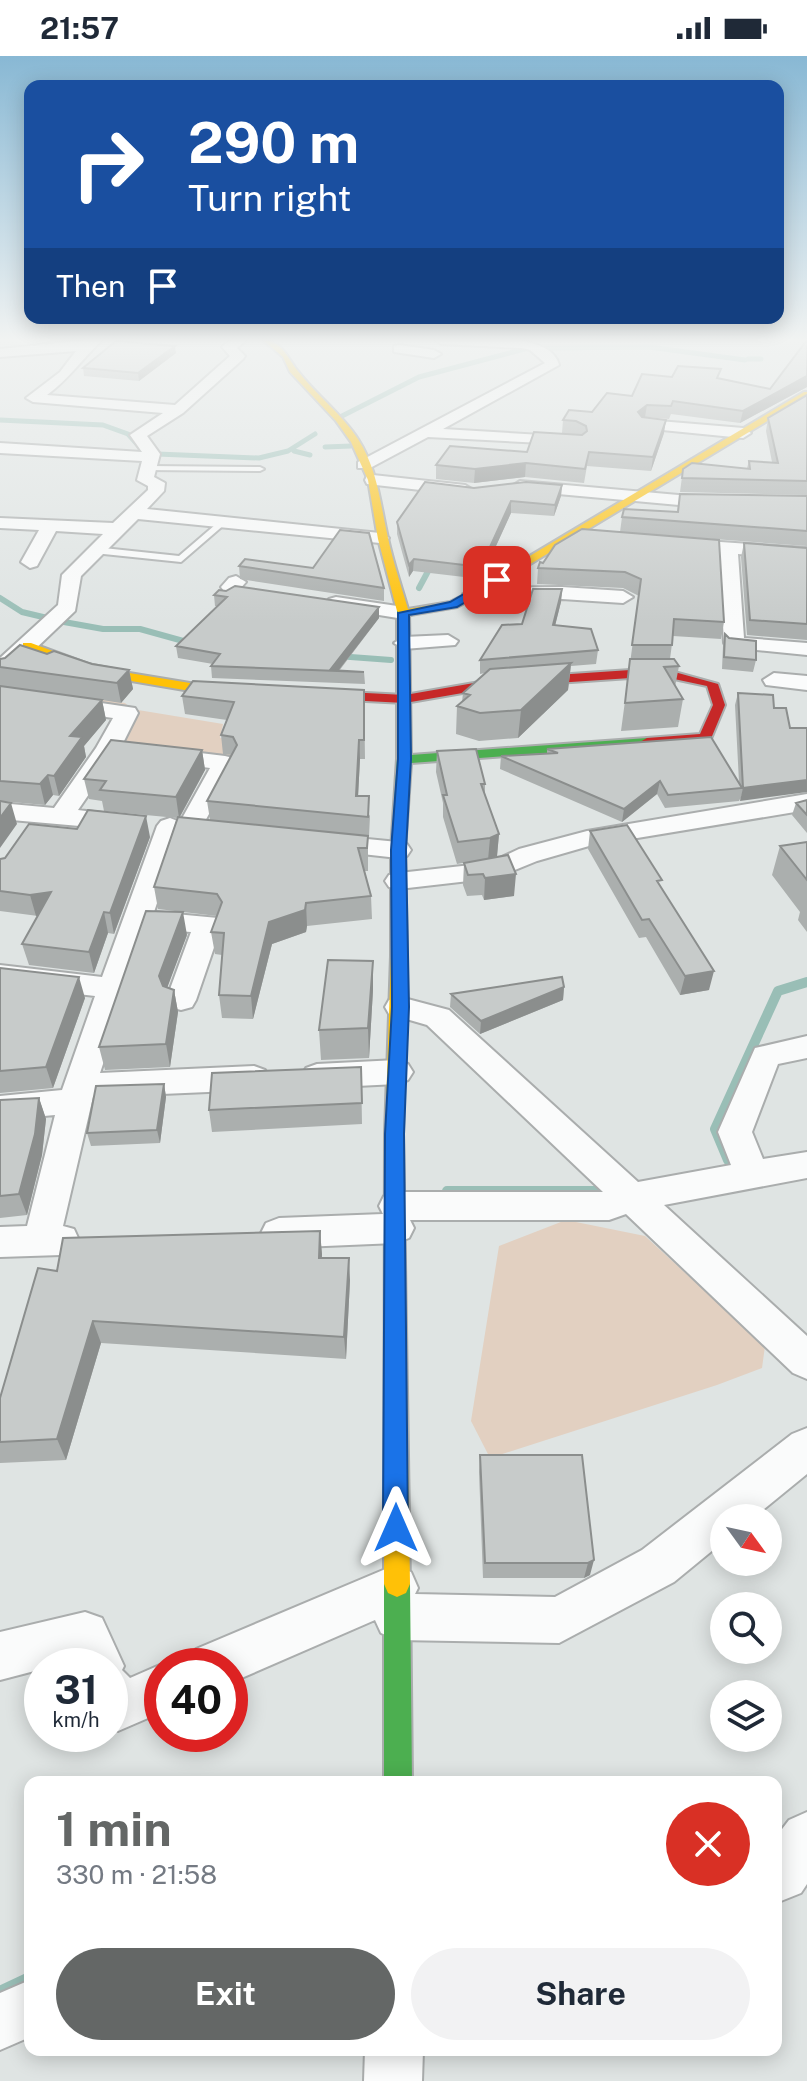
<!DOCTYPE html>
<meta charset="utf-8">
<style>
:root{--surface:#fff;--page:#f2f2f3;--text:#1f2937;--muted:#747a83;--accent:#646766}
body{margin:0;font-family:"Public Sans",sans-serif;background:var(--page);color:var(--text);height:100vh;display:flex;flex-direction:column;font-size:30px;white-space:nowrap}
*{box-sizing:border-box;margin:0}
p{font-size:26px;color:var(--muted)}
.icon{flex:none;width:44px;height:44px;fill:none;stroke:currentColor;stroke-width:2;stroke-linecap:round;stroke-linejoin:round}
.map{position:relative;flex:1;overflow:hidden}
.panel{position:absolute;left:24px;top:1720px;width:758px;height:280px;display:flex;flex-direction:column;background:var(--surface);border-radius:16px;box-shadow:0 4px 20px #0003}
.panel>*{flex:none}
.banner{position:absolute;left:24px;top:24px;width:760px;height:244px;border-radius:16px;box-shadow:0 4px 20px #0003;background:#1a4fa0;color:#fff;overflow:hidden}
.needle{width:52px;rotate:123deg}
.buttons{position:absolute;left:710px;top:1448px;display:grid;gap:16px}
.buttons a{display:grid;place-items:center;width:72px;height:72px;border-radius:50%;background:var(--surface);box-shadow:0 4px 20px #0003;font-size:40px}
.speed{position:absolute;left:24px;top:1592px;display:flex;gap:16px;font-size:40px;font-weight:700;text-align:center}
.speed>*{display:grid;place-content:center;width:104px;height:104px;border-radius:50%;background:var(--surface);box-shadow:0 4px 20px #0003;line-height:1}
.speed small{font-size:20px;font-weight:400}
.speed .limit{border:12px solid #d22;background:#fff;color:#111}
.pin{position:absolute;display:grid;place-items:center;width:68px;height:68px;color:#fff;margin:-34px;border-radius:16px;box-shadow:0 4px 12px #0006}
.me{position:absolute;width:88px;margin:-44px;rotate:0deg;stroke-linejoin:round;filter:drop-shadow(0 0 6px #0008)}
.turn{display:flex;align-items:center;gap:28px;height:168px;padding:0 32px;font-size:36px}
.turn .icon{width:104px;height:104px;stroke-width:2.5}
.turn b{display:block;font-size:56px;line-height:68px}
.then{display:flex;align-items:center;height:76px;padding:0 32px;background:#0003;gap:16px;font-size:30px}
.round{display:grid;place-items:center;flex:none;width:84px;height:84px;border-radius:42px;background:var(--page)}
.headline{display:flex;align-items:center;justify-content:space-between;height:136px;padding:0 32px}
h1{font-size:48px;font-weight:700;line-height:60px;color:var(--accent)}
.primary-button{display:flex;gap:16px;margin-top:auto;padding:16px 32px}
.primary-button a{flex:1;height:92px;border-radius:48px;background:var(--accent);color:#fff;font-size:32px;font-weight:700;line-height:92px;text-align:center}
.primary-button a+a{background:var(--page);color:var(--text)}
.status{display:flex;justify-content:space-between;align-items:center;height:56px;padding:0 40px;background:var(--surface);direction:ltr}
.status svg{height:22px;fill:currentColor}
.map>svg:first-child{display:block}
.green{fill:#e2d0c1}
.lines{fill:none;stroke-linecap:round;stroke-linejoin:round}
.stream-far3{stroke:#99beb6;stroke-width:5}
.stream-far2{stroke:#99beb6;stroke-width:6}
.stream-far1{stroke:#99beb6;stroke-width:10}
.stream{stroke:#99beb6;stroke-width:16}
.lane-casing{stroke:#aaadad;stroke-width:4}
.street-casing{stroke:#aaadad;stroke-width:4}
.fast-casing{stroke:#aaadad;stroke-width:4}
.slow-casing{stroke:#aaadad;stroke-width:4}
.jam-casing{stroke:#aaadad;stroke-width:4}
.lane{fill:#fafbfb;fill-rule:evenodd}
.street{fill:#fafbfb;fill-rule:evenodd}
.fast{fill:#4caf50;fill-rule:evenodd}
.slow{fill:#ffc107;fill-rule:evenodd}
.jam{fill:#c62828;fill-rule:evenodd}
.wall{fill:#abafae}
.shaded-wall{fill:#8b8e8d}
.building{fill:#c7cbca;stroke:#8b8e8d;stroke-width:2}
.route{fill:#1a73e8;stroke:#114b97;stroke-width:2}
</style>
<div class="status"><b>21:57</b><svg viewBox="0 0 49 12"><path d="M0 12V9h3v3zM5 12V6h3v6zM10 12V3h3v9zM15 12V0h3v12zM26 1h20v11H26zM47 4h2v5h-2z"/></svg></div>
<div class="map">
<svg width="807" height="2025" viewBox="0 0 807 2025">
<rect width="100%" height="100%" fill="#dfe4e3"/>
<!-- green -->
<path class="green" d="M0,628l125,19 7,6 91,15 -3,14 51,4 3,18 -156,-16 13,-31 -131,-21z
M566,1164l79,16 120,110 -3,22 -45,17 -227,73 -19,-37 28,-175z"/>
<g class="lines">
<!-- stream-far3 -->
<path class="stream-far3" d="M544,292l105,-1 96,13
M748,303h13
M342,360l77,-39 109,-29
M0,364l103,5 25,9 17,19
M325,391l26,-1
M294,395l16,4
M157,398l102,4 29,-7 27,-17"/>
<!-- stream-far2 -->
<path class="stream-far2" d="M419,532l14,-26
M0,542l22,14 42,10 39,7h37l54,15
M337,600l54,4"/>
<!-- stream-far1 -->
<path class="stream-far1" d="M728,1104l-13,-31 63,-138 29,-9
M447,1135h147"/>
<!-- stream -->
<path class="stream" d="M0,1938l30,-14"/>
<!-- lane casing -->
<g class="lane-casing">
<path id="lane" d="M150,410l110,1 4,2 -4,2 -113,-1z
M222,463l4,3 -1,2 -44,38 -87,-9 -5,-3 5,-3 85,9z"/>
</g>
<!-- street casing -->
<g class="street-casing">
<path id="street" d="M88,284h14c-19,18 -33,39 -55,55l128,10 55,-49 -8,-9c7,-8 15,-8 24,-7l-9,8 8,8 -2,3 -60,54 -36,23 13,18 -6,23 11,6 -1,8 -17,18 233,24 9,5 -9,5 -242,-24 -57,57 -6,35 -67,64 -8,1v-18l58,-53 4,-30 41,-41 -47,-3 -19,35 -7,2 -9,-6 18,-32 -39,-2v-10l113,5 35,-33v-4l-11,-6 5,-19 -142,-8v-10l142,9 -12,-17 33,-22 -130,-11 -7,-4 34,-26 16,-21 -76,6v-8z
M435,284c27,-2 117,-10 124,25l-116,64 132,8 8,5 -2,3 -153,-8 -58,31h-12v-6l187,-99 -15,-13 -8,-2 -81,-4z
M399,289l35,5 7,4 -7,4 -40,-6v-6z
M647,364l96,8 8,5 -8,5 -101,-10 -3,-3z
M373,419l92,10 8,5 -8,5 -98,-11 -2,-4 2,-4z
M520,425l181,16 106,1v10l-106,-1 -187,-17 -2,-4z
M677,483l130,9v12l-69,-6 6,84 63,5v12l-80,-8 -3,-4 -5,-90 -48,-5 -3,-4 3,-4z
M236,520l10,6 -8,9h-14l-3,-4 8,-9z
M562,531l61,4 10,6 -10,6 -61,-4 -89,1 -10,-6 10,-6z
M336,541l68,10 10,6 -10,6 -75,-12 -3,-4 3,-4z
M448,579l10,6 -3,4 -51,4 -10,-6 10,-6z
M774,617l33,3v14l-41,-5 -3,-5z
M0,632l135,20 3,5 -18,36 -42,61 56,7 4,5 -4,5 -9,3 -125,-11v-16l54,5 42,-60 17,-30 -113,-16z
M159,692l66,8 8,2 4,5 -39,71h-18l-26,78 64,6 4,6 -26,76 -4,7 -11,3 -11,-3 -4,-7 25,-68 -43,-3 -48,144 154,-7 11,4 5,8 -5,8 -11,4 -161,7 -30,129 11,3 5,11 -5,11 -13,4 -61,2v-30l27,-1 28,-111 -55,5v-24l62,-6 33,-94 -95,-11v-20l102,12 55,-151 4,-5 9,-3 10,4 30,-54 -59,-8 -4,-5 4,-5z
M807,738v16l-218,36 -52,15 -42,17 -96,11 -10,-2 -4,-6 4,-6 10,-2 90,-10 30,-14 68,-18z
M326,779l72,7 9,2 4,6 -4,6 -9,2 -81,-9 -4,-6 4,-6z
M400,941l49,13 189,172 93,-17 -13,-33 37,-84 52,-12v22l-29,6 -26,68 11,27 44,-7v26l-143,27 143,131v43l-14,-6 -167,-159 -17,6h-199l4,8 -5,10 -13,5 -117,5 -13,-5 -5,-10 5,-10 13,-5 104,-4 -4,-8 5,-10 13,-4h206l-176,-167 -38,-11 -4,-7 4,-7z
M397,1004l11,4 5,8 -5,8 -11,4 -80,4 -11,-4 -5,-8 5,-8 11,-4z
M807,1372v46l-54,44h-29v23l-50,41 -115,61 -162,-3 -16,-7 -6,-13 -145,63v-17h-41l7,-17 199,-84 16,7 7,16 -3,6 140,3 87,-47 150,-116z
M85,1556l17,6 22,48 -2,4 8,8 32,-14 5,2h-5v46l-44,19 -8,-3v-62h-35l-2,-5 -31,5v3l-42,11v-48z
M807,1756v72l-6,9 -25,10v-66l13,-17z
M30,1924v57l-30,13v-57z
M365,1994h58l-1,31h-58z"/>
</g>
<!-- fast casing -->
<g class="fast-casing">
<path id="fast" d="M403,552l6,3 2,144 236,-17 7,4 -7,4 -236,17 -6,87 2,106 -8,5 -8,-5v-106l6,-91v-148z
M397,1515l9,4 4,9 2,198h-28v-198l4,-9z"/>
</g>
<!-- slow casing -->
<g class="slow-casing">
<path id="slow" d="M263,284c18,0 25,18 34,30 19,25 44,43 61,69 20,31 22,64 30,99 5,24 13,47 20,71l42,-7 16,-8 338,-202h3v5l-333,201 -17,9 -53,9 -7,-5 -19,-72 -10,-59 -17,-38 -15,-21 -46,-49 -7,-15z
M23,587h8l68,25 103,17 125,6 6,4 -6,4 -125,-6 -106,-18 -73,-26z
M399,895l8,5 -4,178 7,450 -4,9 -9,4 -9,-4 -4,-9 1,-450 6,-178z"/>
</g>
<!-- jam casing -->
<g class="jam-casing">
<path id="jam" d="M660,612l58,16 7,21 -15,36 -68,4 -2,-3 7,-4 53,-4 13,-29 -6,-19 -47,-10 -163,11 -92,16 -78,-4 -6,-4 6,-4 78,4 92,-16z"/>
</g>
<!-- lane -->
<use href="#lane" class="lane"/>
<!-- street -->
<use href="#street" class="street"/>
<!-- fast -->
<use href="#fast" class="fast"/>
<!-- slow -->
<use href="#slow" class="slow"/>
<!-- jam -->
<use href="#jam" class="jam"/>
</g>
<!-- wall -->
<path class="wall" d="M176,297l-37,28 -55,-5 -1,-8z
M672,321l47,2 51,10 37,-2 -67,36 -69,-9 -2,5 -24,-2 19,16 -13,38 -64,-5 -3,17 -59,-6 -51,6 -38,-4v-14l91,-13 35,-19 1,-13 29,-8 40,-16z
M807,339v100l-127,-3 3,-23 64,-1 2,-7 23,1 -6,-31 2,-13z
M562,429l-1,11 -7,20 -43,-3 -26,57 -16,-1 -5,8 -51,-6 -4,6 -12,-43v-12l77,-34z
M680,438l127,2v50l-187,-14 2,-15 55,-5z
M582,473l142,93 -3,17 -48,-3 -3,23 9,7 -4,21 8,12 -5,28 -57,4 18,-135 -16,-8 -86,-4 1,-16z
M744,487l63,5v92l-60,-5 -6,-78z
M239,510l74,2 71,20v13l-144,-22z
M562,533l-1,13 -6,23 43,25 -2,14 -25,2 -3,24 -50,48 -39,3 -23,-7 1,-28 5,-4 1,-9 22,-20 -5,1v-14z
M214,539l165,23 -40,53 25,1 1,12 -153,-6 -1,-12 2,-2 -35,-6 -2,-12 42,-40h-3z
M725,578l31,26 -3,12 -31,-3 1,-23z
M47,598l82,16 4,19 -12,14 -19,-3 4,20 -22,26 2,11 -27,39 -6,-1 -8,10 -45,-4v-142z
M364,634l1,69h-5l-2,37 12,20 -1,20h-1v35h-4l7,25 1,23 -65,7 -1,6 -34,12 -19,75 -31,-1 -3,-23 3,-40 -7,-1 -4,-22 6,-16 -59,-7 -4,-22 23,-69 -73,-7 -2,-10 -13,-2 -5,-20 118,-29 3,20 -25,47 30,3 -3,-19 25,-46 -9,-1 -2,-19 6,-15 -42,-6 -3,-18z
M738,637l35,2 -33,106v-2l-1,2 -74,7 -8,-14 -35,28 -122,-53 1,-13 46,-3v-4l192,33 -4,-77z
M437,695l48,33v10l14,40 -2,22 -4,2 21,38 -30,4 -2,-5 -15,1 -4,-11 1,-22 4,-1 -11,2 -14,-47v-14l-7,-31z
M807,744v33l-15,-18 4,-12z
M590,775l119,159 -29,5 -34,-58 -7,1 -51,-89z
M150,781l-36,97 -6,-1 -14,40 -65,-8 -7,-21 16,-28 -38,-5v-52z
M807,786v90l-9,-12 2,-8 -28,-37 8,-29z
M187,879l-20,52 7,3 4,22 -8,55 -65,3 -6,-23z
M373,905v29l-4,68 -48,2 -2,-30z
M0,912l85,30 -32,90 -53,5z
M564,931l-1,13 -83,34 -30,-27 1,-13z
M361,1011l1,57 -150,8 -3,-22z
M164,1028l2,13 -6,46 -69,3 -4,-13z
M39,1042l7,21 -4,36 -15,60 -27,3v-118z
M320,1175l2,27 28,22 -4,79 -245,-16 -35,117 -66,3v-65l57,-127z
M480,1399h102l8,120 -6,3h-101l-4,-106z"/>
<!-- shaded-wall -->
<path class="shaded-wall" d="M175,290l1,7 -37,28 -1,-8z
M807,320v11l-67,36 3,-12z
M647,349l-2,12 -9,8 2,-13z
M666,364l-2,13 -13,38 2,-14z
M526,407l-1,14 -51,6 1,-14z
M562,429l-1,11 -7,20 1,-11z
M511,445v12l-26,57v-12z
M470,501l-1,12 -5,8v-12z
M414,503l-1,12 -4,6v-12z
M562,533l-1,13 -9,36 1,-13z
M379,551v11l-41,53h-8z
M571,607l-3,27 -50,48 3,-28z
M129,614l4,19 -12,14 -4,-20z
M102,644l4,20 -22,26 2,11 -27,39 -5,-20 16,-40z
M359,684l1,19 -3,57 -1,-20z
M202,694l3,20 -26,48 -3,-21z
M48,719l5,20 -8,10 -5,-21z
M807,724v12l-67,9 3,-13z
M660,725l-3,13 -35,28 2,-13z
M11,747l6,21 -17,24v-30z
M146,760l4,21 -36,97 -4,-21z
M499,778l-2,22 -9,4 2,-22z
M516,818l-2,22 -30,4 1,-22z
M51,836l5,21 -20,3 -6,-21z
M306,847l1,23 -1,6 -34,12 -19,75 -2,-23 18,-74z
M104,856l4,21 -14,40 -5,-21z
M183,856l4,23 -24,64 -4,-23z
M373,905v29l-4,68 -1,-30z
M714,915l-5,19 -29,5 5,-19z
M79,921l6,21 -32,90 -7,-21z
M564,931l-1,13 -83,34 1,-13z
M174,934l4,22 -8,55 -4,-23z
M164,1028l2,13 -6,46 -3,-13z
M39,1042l7,21 -4,36 -15,60 -8,-21z
M320,1175l2,23 -1,27 -2,-23z
M349,1202l1,22 -4,79 -2,-22z
M93,1265l8,22 -35,117 -9,-21z
M594,1504l-4,15 -6,3 4,-15z"/>
<!-- building -->
<path class="building" d="M807,284v36l-64,35 -70,-10 -2,5 -24,-1 -9,7 4,5 24,3 -13,37 -64,-5 -4,17 -59,-6 -51,6 -39,-4 14,-19 77,6 7,-20 48,3 5,-4 -1,-5 -10,-5 -13,-1 6,-10 23,2 15,-19 25,3 10,-22 30,3 6,-11 43,3 -4,9 53,11z
M116,285l59,5 -37,27 -55,-5z
M807,339v86l-125,-3 1,-9 9,-6 58,6 -1,-8 29,2 -10,-45z
M425,426l49,6 52,-6 36,3 -7,20 -44,-4 -26,57 -15,-1 -6,8 -50,-6 -5,6 -12,-43z
M680,438l127,2v35l-185,-14 2,-8 54,3z
M582,473l137,11 5,82 -50,-3 -2,26h-40l9,-66 -16,-7 -87,-4 2,-6 3,1 12,-18z
M340,474l29,3 15,55 -145,-22 6,-7 68,9z
M744,487l63,5v76l-57,-4z
M235,530l144,21 -49,63 34,2 -153,-6 9,-12 -44,-8 51,-49 -13,-2 5,-5 7,1z
M533,533h29l-9,36 38,4 7,21 -118,10 22,-35 20,-1z
M725,578l4,4 27,3v19l-32,-3z
M20,589l27,9 7,-3 38,13 37,6 -12,13 -117,-16v-8l5,-1z
M630,603h44l5,7 -15,1 19,32 -58,4z
M571,607l-50,47 -41,3 -23,-7 13,-11 -7,-2 27,-24z
M193,625l171,9v50h-5l-3,56h13l-1,21 -161,-16 30,-56 -4,-8 -12,-2 13,-33 -52,-6z
M0,630l102,14 -32,36 12,1 -28,39 -6,-1 -8,9 -40,-3z
M738,637l35,2 1,13h12l4,20h17v52l-64,8z
M711,681l31,51 -74,7 -8,-14 -36,28 -123,-53 57,-3 -11,-4z
M111,684l91,10 -26,47 -76,-7 6,-9 -22,-2z
M476,693l9,35h-4l18,50 -9,4 -32,4 -15,-47h4l-10,-44z
M807,744v15l-11,-12z
M0,745l11,2 -11,15z
M88,754l58,6 -36,97 -6,-1 -15,40 -67,-8 29,-52 -21,3 -30,-4v-32l5,-1 24,-34 48,5z
M178,761l190,19 -1,12h-9l13,48 -65,7 -1,7 -36,12 -18,74 -32,-1 5,-62 -13,-1 11,-30 -5,-8 -63,-7z
M627,769l35,55 -5,1 57,90 -29,5 -36,-57 -7,1 -52,-89z
M807,786v38l-27,-34z
M508,799l8,19 -31,4 -2,-4 -15,1 -4,-12z
M146,855l37,1 -24,64 4,10 11,4 -8,54 -67,3z
M328,904l45,1 -5,67 -49,2z
M0,912l79,9 -33,90 -46,4z
M562,921l2,10 -83,34 -30,-27z
M361,1011l1,36 -153,7 3,-37z
M164,1028l-7,46 -70,3 9,-47z
M39,1042l-4,36 -16,60 -19,2v-96z
M320,1175l-1,27h30l-5,79 -251,-16 -36,118 -57,3v-44l38,-130 19,3 6,-33z
M480,1399h102l12,105 -6,3h-103z"/>
<!-- sky -->
<linearGradient id="sky" x2="0" y2="1"><stop stop-color="#88b8d4"/><stop offset="0.5" stop-color="#f1f3f2"/><stop offset="1" stop-color="#f1f3f2" stop-opacity="0"/></linearGradient>
<rect width="807" height="567" fill="url(#sky)"/>
<!-- route -->
<path class="route" d="M493,521l10,3 -46,27 -48,8 2,144 -5,91 3,157 -5,127 4,394 -4,9 -8,3 -9,-3 -4,-9 2,-394 7,-127 -1,-157 7,-91v-146l52,-11z"/>
</svg>
<div class="buttons">
<a><svg class="needle" viewBox="-14 -14 28 28"><path d="M0-13l5 13h-10z" fill="#e53935"/><path d="M0 13l5-13h-10z" fill="#747a83"/></svg></a>
<a><svg class="icon" aria-label="search" viewBox="0 0 24 24"><circle cx="10" cy="10" r="6"/><path d="M15 15l6 6"/></svg></a>
<a><svg class="icon" aria-label="layers" viewBox="0 0 24 24"><path d="M12 4l9 5-9 5-9-5zM3 14l9 5 9-5"/></svg></a>
</div>
<div class="speed"><div>31<small>km/h</small></div><div class="limit">40</div></div>
<div class="pin" style="left:497px;top:524px;background:#d93025"><svg class="icon" aria-label="arrive" viewBox="0 0 24 24"><path d="M6 21V4h12l-3 4 3 4H6"/></svg></div>
<svg class="me" style="left:396px;top:1472px" viewBox="-20 -20 40 40"><path d="M0-17L14 15 0 8-14 15z" fill="#1a73e8" stroke="#fff" stroke-width="4"/></svg>
<div class="banner">
<div class="turn"><svg class="icon" aria-label="right" viewBox="0 0 24 24"><path d="M7 20v-9h11M14 6l5 5-5 5"/></svg><div><b>290 m</b>Turn right</div></div>
<div class="then">Then<svg class="icon" aria-label="arrive" viewBox="0 0 24 24"><path d="M6 21V4h12l-3 4 3 4H6"/></svg></div>
</div>
<section class="panel">
<div class="headline"><div><h1>1 min</h1><p>330 m · 21:58</p></div><a class="round" style="background:#d93025;color:#fff"><svg class="icon" aria-label="close" viewBox="0 0 24 24"><path d="M6 6l12 12M18 6L6 18"/></svg></a></div>
<div class="primary-button"><a>Exit</a><a>Share</a></div>
</section>
</div>
